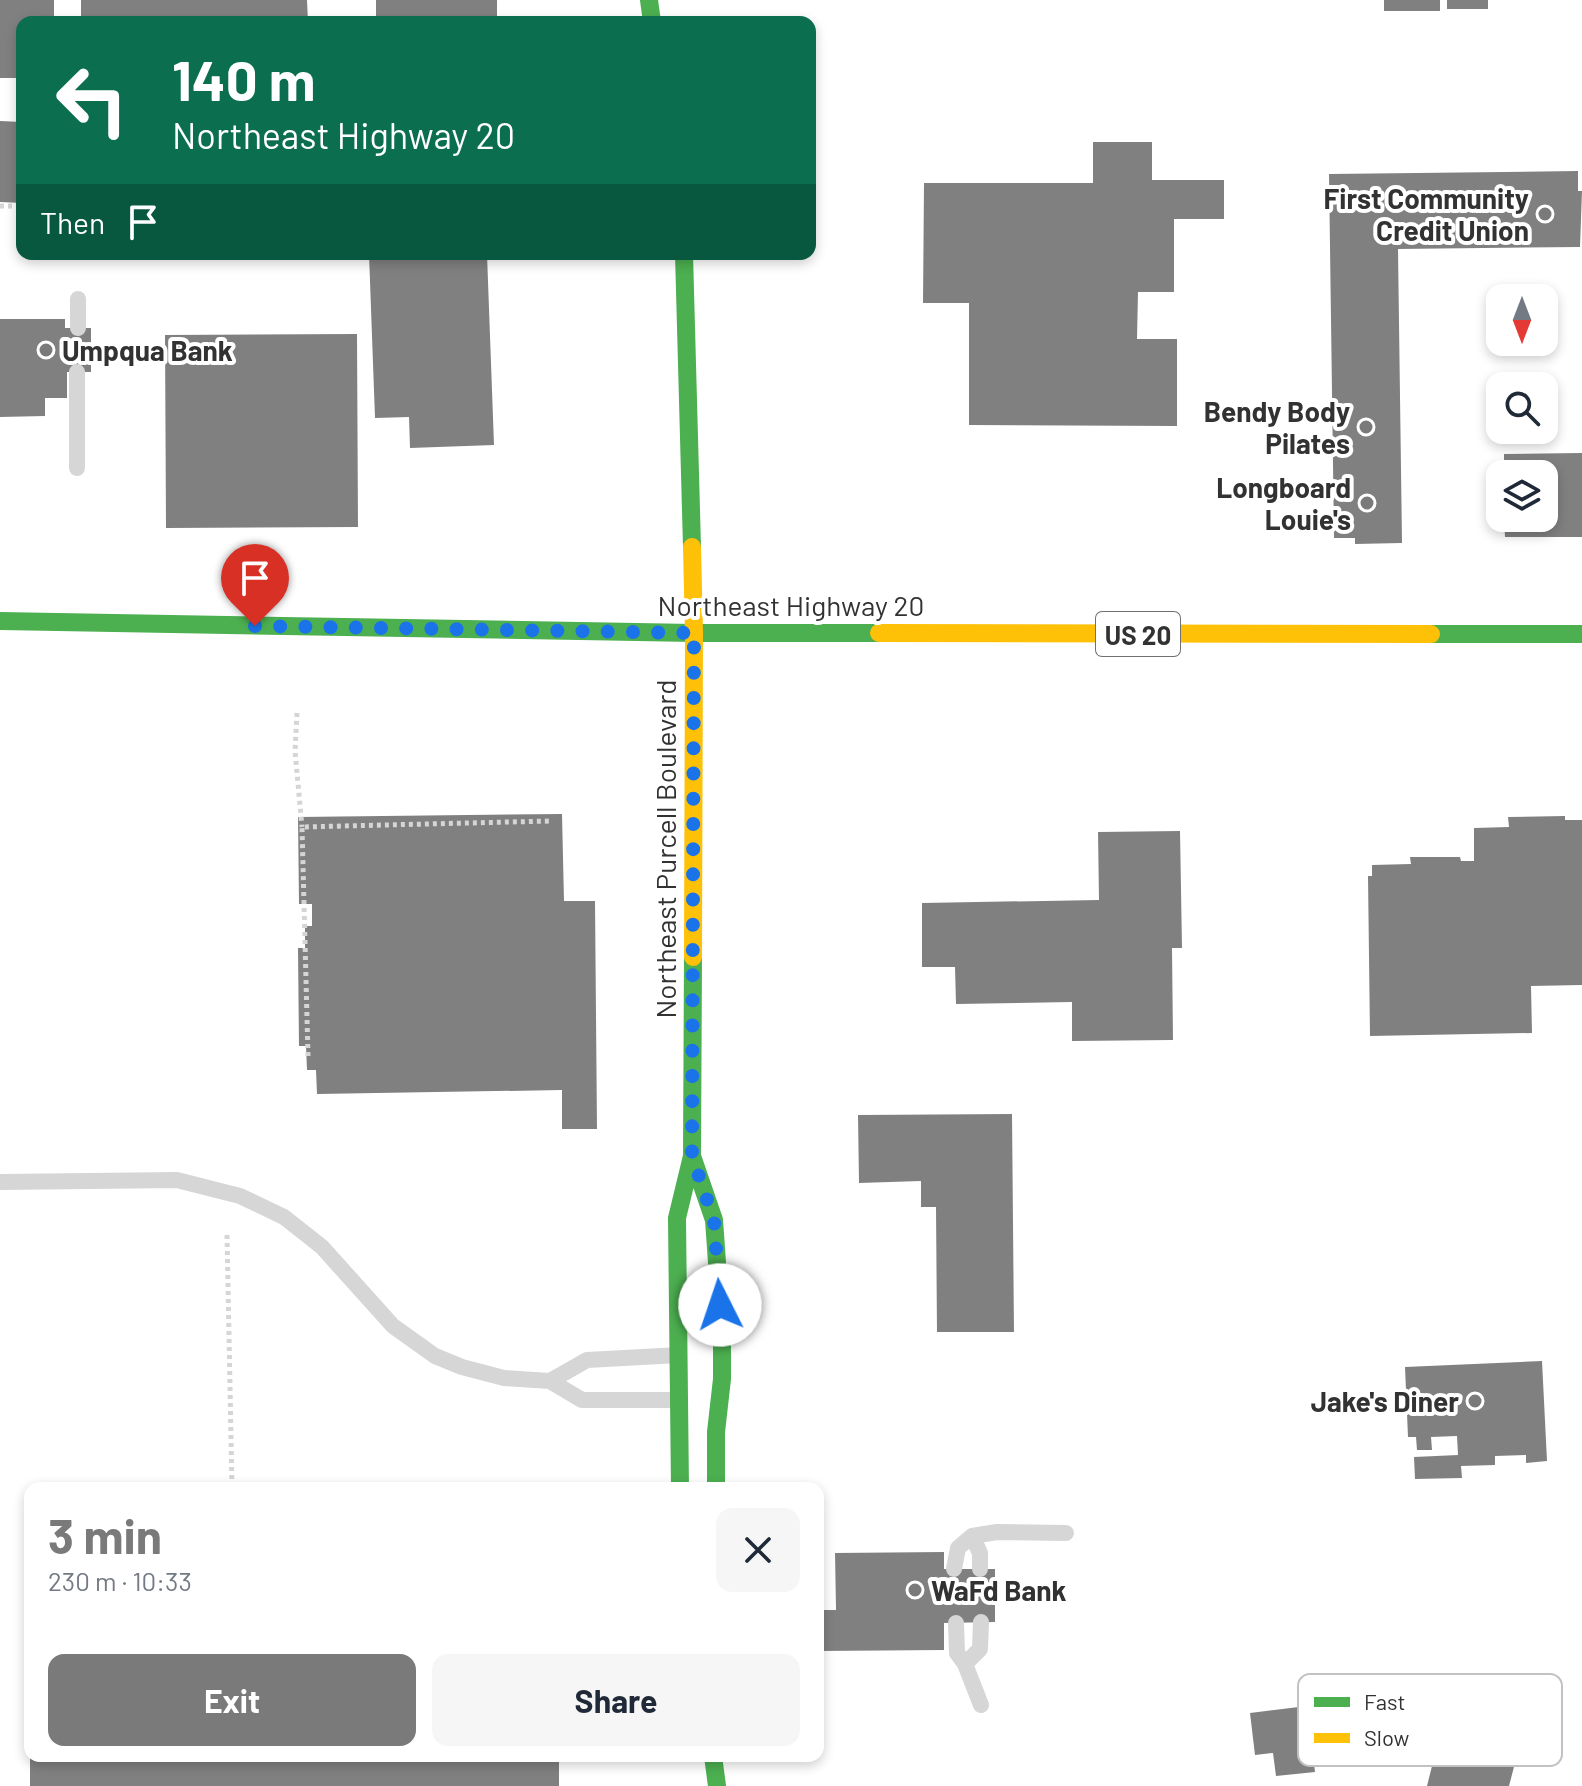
<!DOCTYPE html>
<meta charset="utf-8">
<style>
:root{--surface:#fff;--page:#f6f6f7;--text:#1f2937;--muted:#747a83;--accent:#7a7a7a}
body{margin:0;font-family:Barlow,sans-serif;background:var(--page);color:var(--text);height:100vh;display:flex;flex-direction:column;font-size:30px;white-space:nowrap}
*{box-sizing:border-box;margin:0}
p{font-size:26px;color:var(--muted)}
.icon{flex:none;width:44px;height:44px;fill:none;stroke:currentColor;stroke-width:2;stroke-linecap:round;stroke-linejoin:round}
.map{position:relative;flex:1;overflow:hidden}
.details{position:absolute;left:24px;top:1482px;width:800px;height:280px;display:flex;flex-direction:column;background:var(--surface);border-radius:16px;box-shadow:0 4px 12px #0003}
.details>*{flex:none}
.guide{position:absolute;left:16px;top:16px;width:800px;height:244px;border-radius:16px;box-shadow:0 4px 12px #0003;background:#0b6e4f;color:#fff;overflow:hidden}
.needle{width:52px;rotate:180deg}
.fabs{position:absolute;left:1486px;top:284px;display:grid;gap:16px}
.fabs a{display:grid;place-items:center;width:72px;height:72px;border-radius:16px;background:var(--surface);box-shadow:0 4px 12px #0003;font-size:40px}
.pin{position:absolute;display:grid;place-items:center;width:68px;height:68px;color:#fff;margin:-82px -34px;border-radius:50% 50% 50% 0;rotate:-45deg;box-shadow:0 0 8px #0007}
.pin .icon{rotate:45deg}
.me{position:absolute;width:88px;margin:-44px;rotate:356deg;stroke-linejoin:round;filter:drop-shadow(0 0 6px #0008)}
.turn{display:flex;align-items:center;gap:28px;height:168px;padding:0 24px;font-size:36px}
.turn .icon{width:104px;height:104px;stroke-width:2.5}
.turn b{display:block;font-size:56px;line-height:68px}
.then{display:flex;align-items:center;height:76px;padding:0 24px;background:#0003;gap:16px;font-size:30px}
.round{display:grid;place-items:center;flex:none;width:84px;height:84px;border-radius:16px;background:var(--page)}
.overview{display:flex;align-items:center;justify-content:space-between;height:136px;padding:0 24px}
h1{font-size:48px;font-weight:700;line-height:60px;color:var(--accent)}
.button{display:flex;gap:16px;margin-top:auto;padding:16px 24px}
.button a{flex:1;height:92px;border-radius:16px;background:var(--accent);color:#fff;font-size:32px;font-weight:700;line-height:92px;text-align:center}
.button a+a{background:var(--page);color:var(--text)}
.map>svg:first-child{display:block}
.building{fill:#808080}
.lines{fill:none;stroke-linecap:round;stroke-linejoin:round}
.path{stroke:#d5d5d5;stroke-width:5;stroke-dasharray:4 4;stroke-linecap:butt}
.lane{stroke:#d6d6d6;stroke-width:16}
.fast{stroke:#4caf50;stroke-width:18}
.slow{stroke:#ffc107;stroke-width:18}
.route{stroke:#1a73e8;stroke-width:14;stroke-dasharray:0 25.2}
.poi-dot{fill:#7a7a7a;stroke:#fff;stroke-width:3}
.labels{text-anchor:middle;dominant-baseline:central;stroke-width:8;stroke-linejoin:round;paint-order:stroke}
.shield{fill:#fff;stroke:#707070;stroke-width:2}
.shield-label{font-size:26px;font-weight:bold;fill:#323232}
.poi-label{font-size:28px;font-weight:bold;fill:#323232;stroke:#fff;text-anchor:end}
.street-label{font-size:28px;fill:#323232;stroke:#fff}
.key{fill:#fff;stroke:#c2c2c2;stroke-width:2}
.key-label{font-size:22px;fill:#323232}
</style>
<div class="map">
<svg width="1582" height="1786" viewBox="0 0 1582 1786">
<rect width="100%" height="100%" fill="#fff"/>
<!-- building -->
<path class="building" d="M0,0h54v22h-32v56h-22z
M81,0h226l1,22h-227z
M376,0h121v22h-121z
M1384,0h56v11h-56z
M1447,0h41v9h-41z
M0,121l22,1v81l-22,-1z
M1093,142h59v38h72v39h-50v73h-36l-1,47h40v87l-208,-1v-122h-46l1,-120h169z
M1578,171v20h4l-2,56 -182,2 4,294 -47,1v-6h-21l-5,-364z
M369,254h118l7,191 -84,3 -1,-31 -34,1z
M0,319h65v9h26v44h-24v26h-22v18l-45,1z
M357,334l1,193 -192,1 -1,-193z
M1582,453v84h-77l-1,-19h40v-44h-40v-20z
M562,814l2,87h31l2,228h-35v-39l-245,4 -1,-24h-9l-1,-24h-7l-1,-98h7v-22h7v-22h-13l-1,-87z
M1565,816v4h17v165l-51,1 1,47 -162,3 -2,-160h4v-11l39,-1 -1,-7h50l1,4h13v-33l35,-1 -1,-10z
M1180,831l2,117h-10l1,92 -101,1v-39l-116,2 -1,-37h-33v-64l177,-3 -1,-68z
M1012,1114l2,218h-77l-1,-125h-15v-26l-62,2 -1,-68z
M1542,1361l5,100 -21,2v-8l-31,1v9l-34,1 1,12 -47,1 -1,-22 44,-2 -1,-19 -26,1 1,13h-15l-1,-13h-8l-3,-70z
M944,1552v17h51v53l-51,1v27l-126,1v-41h18l-1,-57z
M1307,1706l8,66 -39,4 -3,-23 -18,2 -5,-42z
M1443,1722l50,12 -6,22 28,7 -6,23h-82z
M30,1756h529v30h-529z"/>
<g class="lines">
<!-- path -->
<path class="path" d="M0,206h22
M297,713l-2,38 7,76
M308,1056l-6,-229 249,-6
M227,1235l5,253"/>
<!-- lane -->
<path class="lane" d="M78,299v29
M77,468v-96
M0,1182l177,-2 63,16 44,21 38,30 71,79 42,30 27,11 42,11 46,3 32,19h94
M550,1381l37,-21 92,-5
M972,1536l8,17v16
M954,1569l4,-21 14,-12 25,-4 69,1
M956,1623l1,30 8,11 16,41
M965,1664l15,-15 1,-27"/>
<!-- fast -->
<path class="fast" d="M649,0l3,22
M684,254l8,293
M0,621l694,12h185
M1431,634h151
M692,1156l22,64 8,113v46l-6,53v56
M680,1488l-3,-270 15,-62 1,-199
M713,1756l4,30"/>
<!-- slow -->
<path class="slow" d="M692,547l2,86 -1,324
M879,633l552,1"/>
</g>
<g class="lines">
<!-- route -->
<path class="route" d="M255,626l439,7 -2,523 22,64 6,85"/>
</g>
<!-- markers -->
<g class="poi-dot">
<circle cx="1545" cy="214" r="8"/>
<circle cx="46" cy="350" r="8"/>
<circle cx="1366" cy="427" r="8"/>
<circle cx="1367" cy="503" r="8"/>
<circle cx="1475" cy="1401" r="8"/>
<circle cx="915" cy="1590" r="8"/>
</g>
<g class="labels">
<!-- shield labels -->
<rect class="shield" x="1096" y="612" width="84" height="44" rx="6"/>
<g class="shield-label">
<text x="1138" y="634">US 20</text>
</g>
<!-- poi labels -->
<g class="poi-label">
<text x="1529" y="198">First Community<tspan x="1529" dy="32">Credit Union</tspan></text>
<text x="62" y="350" text-anchor="start">Umpqua Bank</text>
<text x="1350" y="411">Bendy Body<tspan x="1350" dy="32">Pilates</tspan></text>
<text x="1351" y="487">Longboard<tspan x="1351" dy="32">Louie's</tspan></text>
<text x="1459" y="1401">Jake's Diner</text>
<text x="931" y="1590" text-anchor="start">WaFd Bank</text>
</g>
<!-- street labels -->
<g class="street-label">
<text x="791" y="605">Northeast Highway 20</text>
<text transform="translate(665 849) rotate(-90)">Northeast Purcell Boulevard</text>
</g>
</g>
<!-- legend -->
<rect x="1298" y="1674" width="264" height="92" rx="12" class="key"/>
<rect x="1314" y="1697" width="36" height="10" fill="#4caf50"/>
<rect x="1314" y="1733" width="36" height="10" fill="#ffc107"/>
<g class="key-label">
<text x="1364" y="1710">Fast</text>
<text x="1364" y="1746">Slow</text>
</g>
</svg>
<div class="fabs">
<a><svg class="needle" viewBox="-14 -14 28 28"><path d="M0-13l5 13h-10z" fill="#e53935"/><path d="M0 13l5-13h-10z" fill="#747a83"/></svg></a>
<a><svg class="icon" aria-label="search" viewBox="0 0 24 24"><circle cx="10" cy="10" r="6"/><path d="M15 15l6 6"/></svg></a>
<a><svg class="icon" aria-label="layers" viewBox="0 0 24 24"><path d="M12 4l9 5-9 5-9-5zM3 14l9 5 9-5"/></svg></a>
</div>
<div class="pin" style="left:255px;top:626px;background:#d93025"><svg class="icon" aria-label="arrive" viewBox="0 0 24 24"><path d="M6 21V4h12l-3 4 3 4H6"/></svg></div>
<svg class="me" style="left:720px;top:1305px" viewBox="-20 -20 40 40"><circle r="19" fill="#fff"/><path d="M0-13L10 11 0 6-10 11z" fill="#1a73e8"/></svg>
<div class="guide">
<div class="turn"><svg class="icon" aria-label="left" viewBox="0 0 24 24"><path d="M17 20v-9H6M10 6l-5 5 5 5"/></svg><div><b>140 m</b>Northeast Highway 20</div></div>
<div class="then">Then<svg class="icon" aria-label="arrive" viewBox="0 0 24 24"><path d="M6 21V4h12l-3 4 3 4H6"/></svg></div>
</div>
<section class="details">
<div class="overview"><div><h1>3 min</h1><p>230 m · 10:33</p></div><a class="round"><svg class="icon" aria-label="close" viewBox="0 0 24 24"><path d="M6 6l12 12M18 6L6 18"/></svg></a></div>
<div class="button"><a>Exit</a><a>Share</a></div>
</section>
</div>
